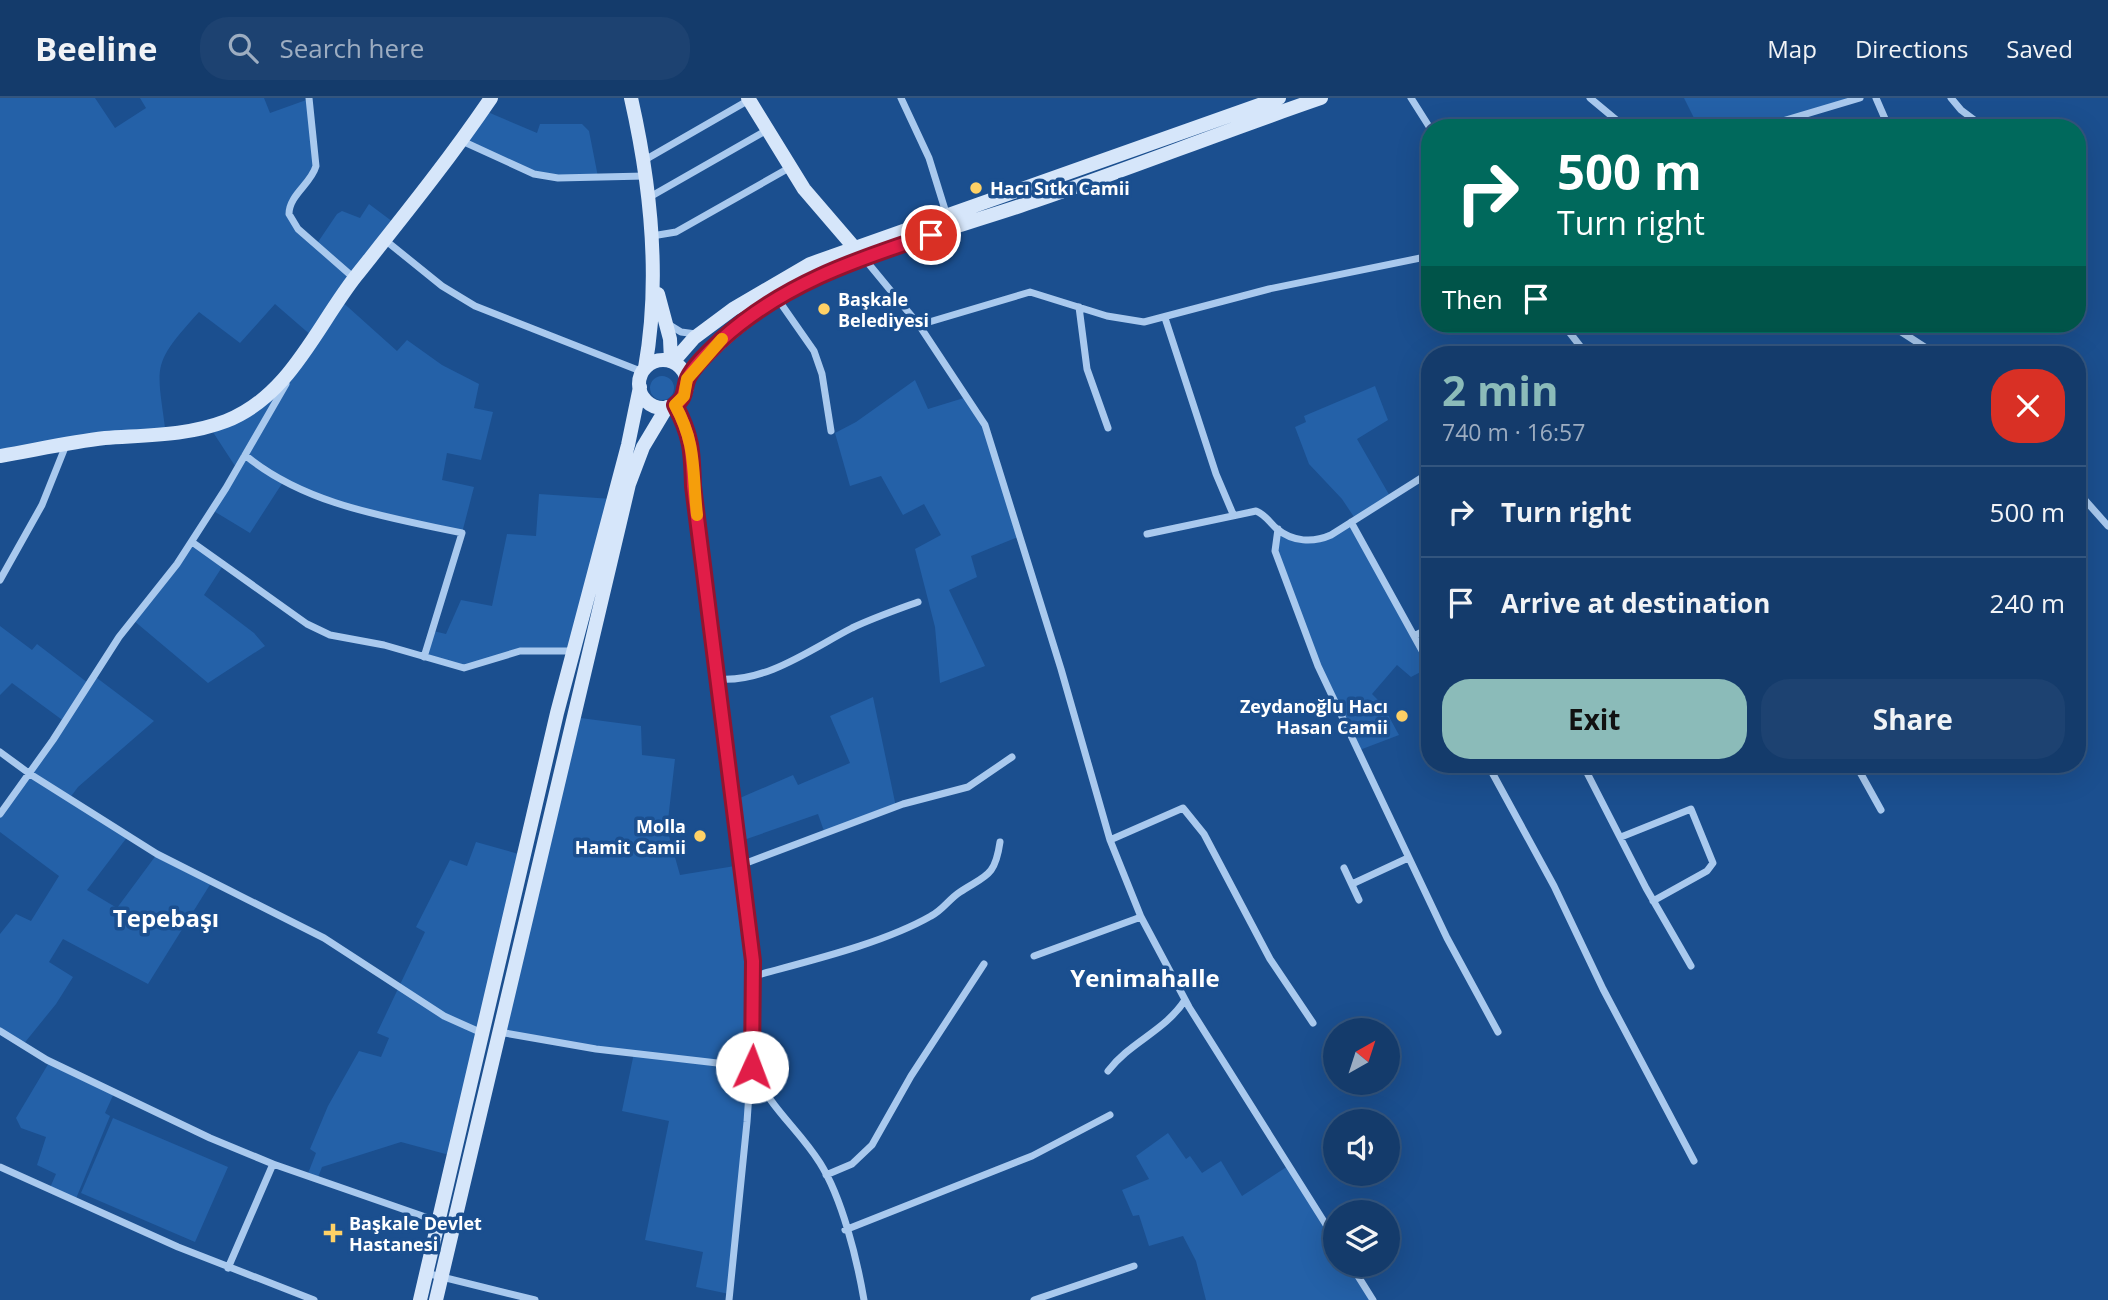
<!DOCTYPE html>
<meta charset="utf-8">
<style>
:root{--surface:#143b6b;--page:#1d4271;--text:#f1f3f6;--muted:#9dadc1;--line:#33557e;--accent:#8bbbb9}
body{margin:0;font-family:"Open Sans",sans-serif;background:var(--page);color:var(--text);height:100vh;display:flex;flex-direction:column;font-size:26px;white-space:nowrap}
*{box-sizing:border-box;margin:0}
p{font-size:23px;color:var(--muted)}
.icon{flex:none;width:38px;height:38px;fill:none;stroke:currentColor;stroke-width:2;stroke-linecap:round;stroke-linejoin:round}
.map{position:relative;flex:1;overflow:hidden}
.details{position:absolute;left:1421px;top:248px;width:665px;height:427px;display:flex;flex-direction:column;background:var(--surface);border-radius:28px;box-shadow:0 7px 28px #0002,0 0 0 2px var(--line)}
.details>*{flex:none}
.guide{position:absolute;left:1421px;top:21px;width:665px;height:214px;border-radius:28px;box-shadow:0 7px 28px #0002,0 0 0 2px var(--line);background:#00695c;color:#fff;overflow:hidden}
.needle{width:46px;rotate:39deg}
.buttons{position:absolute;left:1323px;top:920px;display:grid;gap:14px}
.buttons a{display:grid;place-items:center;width:77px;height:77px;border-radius:50%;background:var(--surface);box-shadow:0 7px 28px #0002,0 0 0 2px var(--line);font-size:35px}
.pin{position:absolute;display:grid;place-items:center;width:60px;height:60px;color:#fff;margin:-30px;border:4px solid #fff;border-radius:50%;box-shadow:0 2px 7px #0007}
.me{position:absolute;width:77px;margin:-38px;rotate:2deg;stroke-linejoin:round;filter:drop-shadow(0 0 5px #0008)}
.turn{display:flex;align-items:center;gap:24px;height:147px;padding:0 21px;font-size:32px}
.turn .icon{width:91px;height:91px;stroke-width:2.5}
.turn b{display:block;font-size:49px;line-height:60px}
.then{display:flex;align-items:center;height:66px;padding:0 21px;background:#0003;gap:14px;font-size:26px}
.round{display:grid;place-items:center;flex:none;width:74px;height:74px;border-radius:28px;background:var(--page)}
.summary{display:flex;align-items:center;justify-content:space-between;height:119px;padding:0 21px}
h1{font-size:42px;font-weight:700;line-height:52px;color:var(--accent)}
.cta{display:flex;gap:14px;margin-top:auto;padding:14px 21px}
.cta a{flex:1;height:80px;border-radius:28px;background:var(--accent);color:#111;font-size:28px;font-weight:700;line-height:80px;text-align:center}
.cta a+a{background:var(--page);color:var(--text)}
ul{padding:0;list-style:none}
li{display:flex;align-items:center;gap:21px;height:91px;padding:0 21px;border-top:2px solid var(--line)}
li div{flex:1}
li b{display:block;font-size:26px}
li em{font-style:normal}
header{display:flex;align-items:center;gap:42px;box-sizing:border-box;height:98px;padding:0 35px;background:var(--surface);border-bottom:2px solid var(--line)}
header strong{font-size:33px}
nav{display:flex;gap:38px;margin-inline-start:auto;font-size:24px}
.search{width:490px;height:63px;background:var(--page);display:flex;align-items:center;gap:18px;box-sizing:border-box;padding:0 24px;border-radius:28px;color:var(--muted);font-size:26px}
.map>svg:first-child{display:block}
.green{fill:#2461a8}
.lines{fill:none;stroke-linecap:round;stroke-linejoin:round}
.street{stroke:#a9c9ee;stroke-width:7}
.secondary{stroke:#d6e6fa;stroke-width:14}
.route-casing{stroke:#92132f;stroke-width:18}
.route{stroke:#e11d48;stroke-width:12}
.slow{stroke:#f59e0b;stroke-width:12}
.poi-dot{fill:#ffd166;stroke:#1b4f8f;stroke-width:2.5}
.labels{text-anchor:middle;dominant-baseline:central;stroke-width:7;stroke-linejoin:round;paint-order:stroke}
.poi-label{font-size:18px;font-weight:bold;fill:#fff;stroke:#1b4f8f;text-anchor:start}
.district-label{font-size:24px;font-weight:bold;fill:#fff;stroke:#1b4f8f}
</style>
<header>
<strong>Beeline</strong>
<div class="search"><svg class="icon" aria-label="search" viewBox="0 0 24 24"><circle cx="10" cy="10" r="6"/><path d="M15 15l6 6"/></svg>Search here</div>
<nav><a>Map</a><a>Directions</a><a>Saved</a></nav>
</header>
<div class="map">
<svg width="2108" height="1202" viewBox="0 0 2108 1202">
<rect width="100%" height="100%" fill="#1b4f8f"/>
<!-- green -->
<path class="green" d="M0,0h95l20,30 31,-20 -6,-10h124l6,15 39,-14 8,63 -23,36 -5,16 27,31 21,-31 5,-3 18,7 9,-14 28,21 -58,74 58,52 10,-11 35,25 37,19 -5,24 19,4 -12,48 -34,-7 -5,27 32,7 -12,46 -82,-18 -97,-33 -33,51 -38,-23 25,-41 -28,-43 38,-17 66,-72 -38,-33 -35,39 -41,-31c-49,54 -42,52 -33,123l-166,21z
M1684,0h176l-101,30h-60z
M483,12l54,23 3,-9h42l7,7 9,46 -64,-3 -72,-33z
M650 290a12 12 0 1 1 24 0a12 12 0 1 1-24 0Z
M915,282l13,29 39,-12 18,28 33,112 -47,19 6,21 -28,13 36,76 -45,17 -5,-56 -20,-78 26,-14 -17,-31 -21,11 -22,-39 -31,10 -15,-53 21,-11z
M1375,288l13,34 -31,19 34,59 -35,22 -14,-21 -33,-35 -14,-37 11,-5 -2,-6z
M539,396l73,5 -39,152 -44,-1 -58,18 -47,-11 9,-26 13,3 15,-34 31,6 15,-72 29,2z
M1352,424l78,145 -19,10 -14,-12 -25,29 10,10 17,31 -42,16 -39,-85 -44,-127 10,-5 26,6z
M192,444l32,22 -20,31 50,38 11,13 -57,37 -75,-63z
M0,528l32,24 5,-6 51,39 5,-8 61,46 -76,66 -9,12 59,37 -41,54 30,18 40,-54 54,29 -63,101 -85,-45 -14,23 24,15 -17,27 -34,42 -22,-15v-97l16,-20 15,7 28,-45 -59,-44v-18l65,-92 -53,-39 -12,12z
M873,599l23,110 -71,27 -7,-20 -80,28 -5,-41 60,-26 5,10 52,-22 -20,-47z
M573,619l68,9 1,29 33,4 -8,70 13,46 61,-10 14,141 -26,288 -33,-7 7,-35 -58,-12 24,-119 -47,-10 12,-58 -135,-21z
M476,744l50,14 -73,300 -52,-14 -79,25 -5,13 -10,-4 9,-23 -6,-4 18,-43 31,-55 22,6 8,-19 -12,-5 48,-101 -9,-5 34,-67 17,6z
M50,963l65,30 -10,22 5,3 -35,85 -26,-11 7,-16 -19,-9 9,-28 -25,-9 -5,-10z
M113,1020l115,49 -33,75 -114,-49z
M1168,1035l18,26 4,-3 12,17 19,-12 21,35 46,-30 47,73v26h16l22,35h-167l-10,-39 -13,-25 -34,10 -10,-31 -6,1 -11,-26 27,-11 -13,-23z"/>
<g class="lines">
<!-- street -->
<path class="street" d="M309,0l7,68c-5,18 -27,29 -27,48l9,15 56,49
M901,0l28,60 18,58
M1411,0l19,30
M1590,0l36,30
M1876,0l13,30
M1951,0l10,12 24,18
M1759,30l101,-30
M462,43l72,33 24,4 87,-2
M643,63l106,-61
M648,100l119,-68
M2077,105l5,6
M652,138l24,-4 113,-64
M385,142l57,46 33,20 168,66
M863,159l56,68 66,100 76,244 49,171 31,77 48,90 146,232
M777,200l37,53 8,23 9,57
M1079,209l8,62 21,59
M1165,220l51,156 17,40
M668,226l13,8 15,2
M1563,226l24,31
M1889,226l48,31
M919,227l111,-33 77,24 37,6 125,-33 161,-33
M675,307c18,32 16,47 18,81l60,475 2,45 -8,116 -18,178
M245,357c60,50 143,62 217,78l-38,124
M2077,393l31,35
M1351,424l79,143
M1278,431l-3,22 43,115 129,272 51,94
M1147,436l109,-23c10,4 13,11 21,18 16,13 36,14 54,6l95,-60
M192,444l115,82 23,11 54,10 80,23 56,-17h53
M0,482l42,-75 24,-60
M1414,538l16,-8
M718,581c48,4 93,-30 134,-51 21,-10 44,-18 66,-26
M0,654l30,22 127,80 167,84 120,78 38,17
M1488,667l66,121 49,103 91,172
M1583,667l63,123 45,78
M1856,667l25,45
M0,716l53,-74 66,-103 58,-73 49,-76 60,-104
M1621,739l70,-28 22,54 -6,8 -54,30
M1110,742l73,-32 21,26 66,125 43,64
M741,767l162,-61 65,-17 44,-30
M1344,770l15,32
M1352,786l56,-26
M1034,858l107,-39
M754,878c54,-15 128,-32 177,-60 12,-6 18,-17 29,-24 26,-17 35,-15 40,-50
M0,933l47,29 163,78 63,26 164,57
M499,934l97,17 156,18c18,42 45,60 68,96 22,35 37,96 44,137
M1108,973c22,-29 57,-40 77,-71
M0,1069l178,80 136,53
M826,1077l26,-11 20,-19 39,-69 73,-112
M845,1132l187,-74 78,-41
M1351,1167l22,35
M228,1170l45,-104
M426,1175l109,27
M1034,1202l100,-34"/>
<!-- secondary -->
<path class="secondary" d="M631,0c20,88 30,181 14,270
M748,0l56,91 55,64
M658,196l12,45 1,22
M639 286a24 24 0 1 1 48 0a24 24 0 1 1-48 0Z
M673,264l21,-24 39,-29 77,-45 469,-166
M687,281c89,-112 220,-134 348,-178 96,-33 190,-70 286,-103
M0,358c35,-6 70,-14 105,-18 41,-3 82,-2 121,-17 64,-25 90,-94 130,-145 46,-58 93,-116 135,-178
M420,1202l137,-587 71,-268 12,-58
M436,1202l193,-816 14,-37 24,-40"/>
</g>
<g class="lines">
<!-- route casing -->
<g class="route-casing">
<path id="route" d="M752,969l1,-106 -60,-475c-1,-34 -1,-49 -18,-81 12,-8 8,-16 13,-27 6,-13 22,-27 32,-37 61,-56 134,-81 211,-106"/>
</g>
<!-- route -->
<use href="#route" class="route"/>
<!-- slow -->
<path class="slow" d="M697,417c-5,-44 0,-70 -22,-110l9,-9 3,-17 35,-40"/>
</g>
<!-- markers -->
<g class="poi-dot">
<circle cx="976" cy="90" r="7"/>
<circle cx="824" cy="211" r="7"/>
<circle cx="1402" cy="618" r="7"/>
<circle cx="700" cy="738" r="7"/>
<path d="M329.5 1124.5h7v7h7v7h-7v7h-7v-7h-7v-7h7z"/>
</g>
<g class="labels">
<!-- poi labels -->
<g class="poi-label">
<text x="990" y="90">Hacı Sıtkı Camii</text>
<text x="838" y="201">Başkale<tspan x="838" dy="21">Belediyesi</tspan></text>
<text x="1388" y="608" text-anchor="end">Zeydanoğlu Hacı<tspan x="1388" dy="21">Hasan Camii</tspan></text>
<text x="686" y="728" text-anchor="end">Molla<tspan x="686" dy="21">Hamit Camii</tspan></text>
<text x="349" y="1125">Başkale Devlet<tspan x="349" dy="21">Hastanesi</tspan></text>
</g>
<!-- district labels -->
<g class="district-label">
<text x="166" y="819">Tepebaşı</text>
<text x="1145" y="879">Yenimahalle</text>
</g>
</g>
</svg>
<div class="buttons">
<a><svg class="needle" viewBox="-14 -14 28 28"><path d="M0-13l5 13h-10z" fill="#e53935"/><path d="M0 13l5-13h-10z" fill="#9dadc1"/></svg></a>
<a><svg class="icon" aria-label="sound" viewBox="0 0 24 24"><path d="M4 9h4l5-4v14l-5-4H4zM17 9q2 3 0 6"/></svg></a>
<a><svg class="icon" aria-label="layers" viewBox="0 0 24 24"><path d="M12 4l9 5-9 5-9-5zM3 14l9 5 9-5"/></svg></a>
</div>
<div class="pin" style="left:931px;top:137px;background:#d93025"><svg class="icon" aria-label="arrive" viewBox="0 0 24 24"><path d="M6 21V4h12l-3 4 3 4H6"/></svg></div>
<svg class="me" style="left:752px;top:969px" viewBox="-20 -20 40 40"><circle r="19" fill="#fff"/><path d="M0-13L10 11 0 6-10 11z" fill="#e11d48"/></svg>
<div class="guide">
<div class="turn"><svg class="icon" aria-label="right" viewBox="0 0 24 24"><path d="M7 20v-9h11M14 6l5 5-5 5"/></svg><div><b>500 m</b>Turn right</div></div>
<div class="then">Then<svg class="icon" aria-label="arrive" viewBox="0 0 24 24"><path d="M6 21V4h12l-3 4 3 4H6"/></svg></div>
</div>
<section class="details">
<div class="summary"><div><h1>2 min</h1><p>740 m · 16:57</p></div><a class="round" style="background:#d93025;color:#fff"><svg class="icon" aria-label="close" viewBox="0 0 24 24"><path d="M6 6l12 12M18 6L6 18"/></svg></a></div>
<ul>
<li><svg class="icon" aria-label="right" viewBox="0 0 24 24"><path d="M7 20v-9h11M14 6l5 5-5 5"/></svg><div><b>Turn right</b></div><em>500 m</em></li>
<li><svg class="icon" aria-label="arrive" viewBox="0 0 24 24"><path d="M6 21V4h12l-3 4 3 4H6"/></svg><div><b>Arrive at destination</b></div><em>240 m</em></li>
</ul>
<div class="cta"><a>Exit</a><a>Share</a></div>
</section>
</div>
